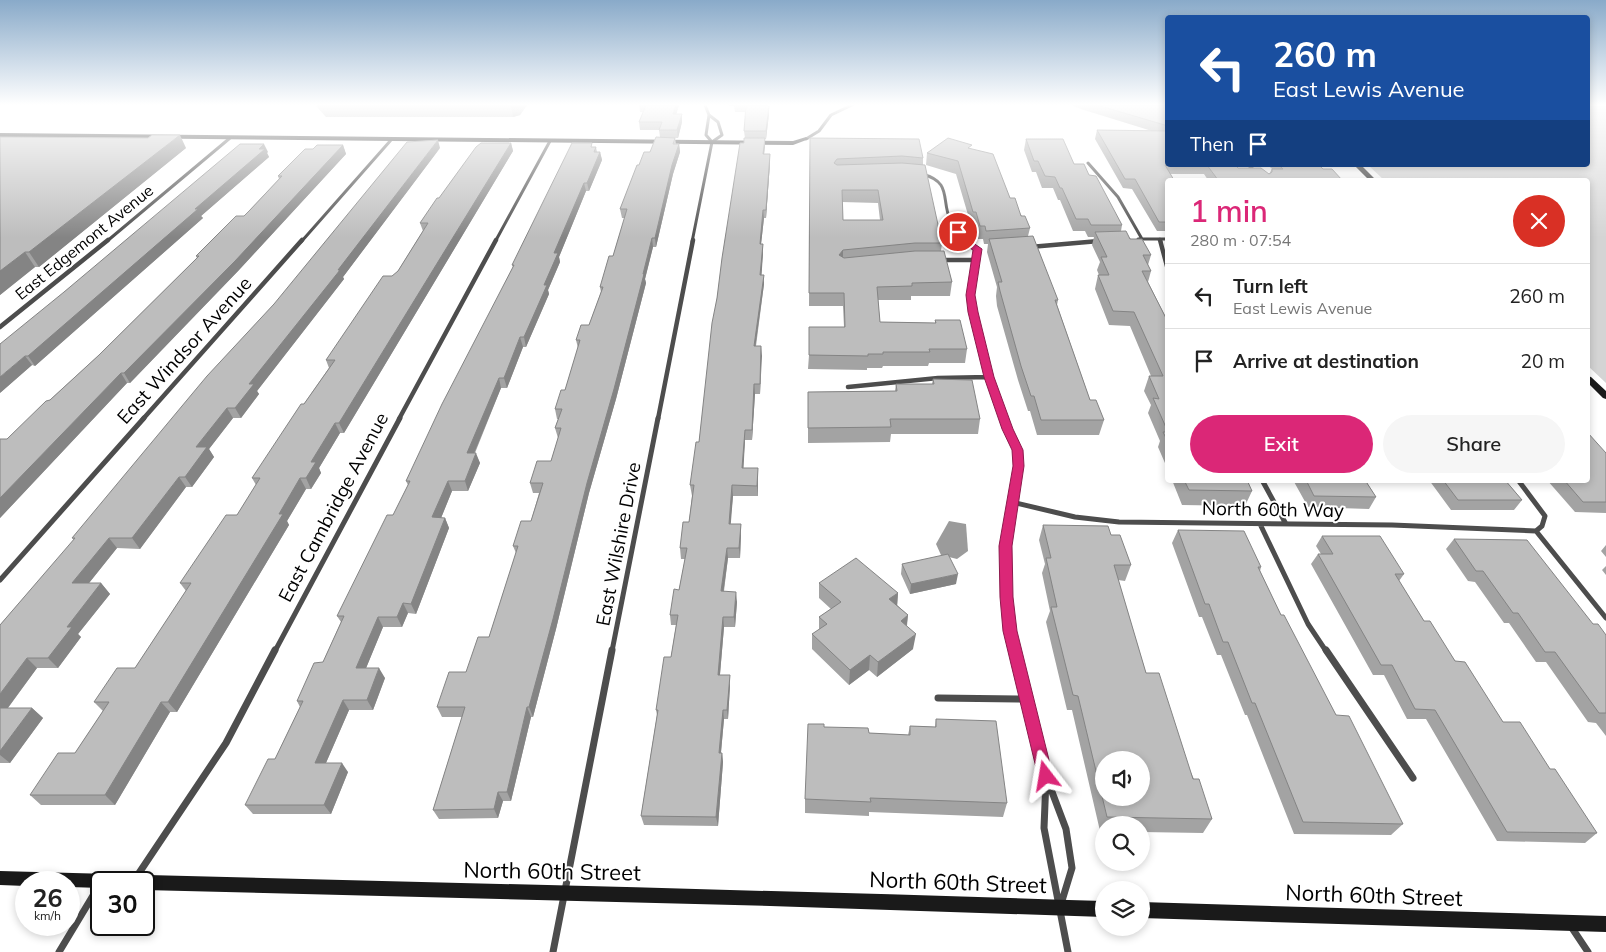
<!DOCTYPE html>
<meta charset="utf-8">
<style>
:root{--surface:#fff;--page:#f6f6f6;--text:#222;--muted:#767676;--line:#e0e0e0;--accent:#db2777}
body{margin:0;font-family:Mulish,sans-serif;background:var(--page);color:var(--text);height:100vh;display:flex;flex-direction:column;font-size:19px;white-space:nowrap}
*{box-sizing:border-box;margin:0}
p{font-size:16px;color:var(--muted)}
.icon{flex:none;width:28px;height:28px;fill:none;stroke:currentColor;stroke-width:2;stroke-linecap:round;stroke-linejoin:round}
.map{position:relative;flex:1;overflow:hidden}
.drawer{position:absolute;left:1165px;top:178px;width:425px;height:305px;display:flex;flex-direction:column;background:var(--surface);border-radius:5px;box-shadow:0 2px 8px #0003}
.drawer>*{flex:none}
.top-card{position:absolute;left:1165px;top:15px;width:425px;height:152px;border-radius:5px;box-shadow:0 2px 8px #0003;background:#1a4fa0;color:#fff;overflow:hidden}
.buttons{position:absolute;left:1095px;top:751px;display:grid;gap:10px}
.buttons a{display:grid;place-items:center;width:55px;height:55px;border-radius:50%;background:var(--surface);box-shadow:0 2px 8px #0003;font-size:25px}
.speed{position:absolute;left:15px;top:871px;display:flex;gap:10px;font-size:25px;font-weight:700;text-align:center}
.speed>*{display:grid;place-content:center;width:65px;height:65px;border-radius:50%;background:var(--surface);box-shadow:0 2px 8px #0003;line-height:1}
.speed small{font-size:12px;font-weight:400}
.speed .limit{border:2px solid #111;border-radius:8px;background:#fff;color:#111}
.pin{position:absolute;display:grid;place-items:center;width:42px;height:42px;color:#fff;margin:-21px;border:2px solid #fff;border-radius:50%;box-shadow:0 1px 5px #0007}
.me{position:absolute;width:55px;margin:-28px;rotate:346deg;stroke-linejoin:round;filter:drop-shadow(0 0 4px #0008)}
.turn{display:flex;align-items:center;gap:18px;height:105px;padding:0 25px;font-size:22px}
.turn .icon{width:65px;height:65px;stroke-width:2.5}
.turn b{display:block;font-size:35px;line-height:42px}
.then{display:flex;align-items:center;height:48px;padding:0 25px;background:#0003;gap:10px;font-size:19px}
.round{display:grid;place-items:center;flex:none;width:52px;height:52px;border-radius:26px;background:var(--page)}
.summary{display:flex;align-items:center;justify-content:space-between;height:85px;padding:0 25px}
h1{font-size:30px;font-weight:600;line-height:38px;color:var(--accent)}
.cta{display:flex;gap:10px;margin-top:auto;padding:10px 25px}
.cta a{flex:1;height:58px;border-radius:30px;background:var(--accent);color:#fff;font-size:20px;font-weight:600;line-height:58px;text-align:center}
.cta a+a{background:var(--page);color:var(--text)}
ul{padding:0;list-style:none}
li{display:flex;align-items:center;gap:15px;height:65px;padding:0 25px;border-top:1px solid var(--line)}
li div{flex:1}
li b{display:block;font-size:19px}
li em{font-style:normal}
.map>svg:first-child{display:block}
.green{fill:#d4d4d4}
.water{fill:#9b9b9b}
.lines{fill:none;stroke-linecap:round;stroke-linejoin:round}
.street-far3{stroke:#4d4d4d;stroke-width:3}
.street-far2{stroke:#4d4d4d;stroke-width:4.5}
.street-far1{stroke:#4d4d4d;stroke-width:5}
.street{stroke:#4d4d4d;stroke-width:7}
.secondary{fill:#1a1a1a;fill-rule:evenodd}
.wall{fill:#a3a3a3;fill-rule:evenodd}
.shaded-wall{fill:#848484}
.building{fill:#bdbdbd;stroke:#848484;fill-rule:evenodd}
.route{fill:#db2777;stroke:#8e194d}
.labels{text-anchor:middle;dominant-baseline:central;stroke-width:4;stroke-linejoin:round;paint-order:stroke}
.far-street-label{font-size:16px;fill:#000;stroke:#fff}
.street-label{font-size:19px;fill:#000;stroke:#fff}
.near-street-label{font-size:22px;fill:#000;stroke:#fff}
</style>
<div class="map">
<svg width="1606" height="952" viewBox="0 0 1606 952">
<rect width="100%" height="100%" fill="#fff"/>
<!-- green -->
<path class="green" d="M1588,105h18v278l-18,-17v-186h-204l-16,-15h220z"/>
<!-- water -->
<path class="water" d="M949,521l17,3 2,27 -11,8 -16,-4 -5,-11z"/>
<g class="lines">
<!-- street-far3 -->
<path class="street-far3" d="M705,105l4,10 -3,20 6,7
M806,139l13,-8 12,-16 21,-10
M1088,163l30,34 24,42
M1248,165l18,15
M922,174c30,8 19,24 28,46 3,9 10,16 17,22
M1138,239h30
M1160,239l1,3
M106,242l124,-104
M301,242l90,-102
M495,242l55,-101
M692,242l20,-100 10,-7 -4,-13 -9,-7
M1091,242l8,-1"/>
<!-- street-far2 -->
<path class="street-far2" d="M965,240l13,9
M1160,240l8,30
M1030,247l69,-6
M978,249l-7,46 2,16 16,66 15,42
M941,260h34
M0,327l108,-87
M848,387l90,-9 51,-1
M143,419l159,-179
M399,419l97,-179
M658,419l35,-179"/>
<!-- street-far1 -->
<path class="street-far1" d="M1003,418c4,11 11,21 15,31 6,21 -9,72 -12,95 -4,35 1,73 9,107
M1262,480l24,44
M1518,480l27,36 -3,10 -6,5 70,87
M1012,502l63,15 44,5 273,3 144,6
M1260,524l48,100 18,27
M0,580l144,-162
M275,651l125,-233
M612,651l46,-233"/>
<!-- street -->
<path class="street" d="M1015,650l31,126 20,53 6,39 -11,36
M1326,650l87,128
M938,698l88,1
M1046,779l-2,49 24,124
M133,882l93,-139 49,-93
M1570,925l18,27
M59,952l41,-68
M553,952l59,-302"/>
<!-- secondary -->
<path class="secondary" d="M0,133l793,8 13,-4 3,2 -16,6 -793,-8z
M1354,165h7l15,15h-7z
M1588,376l3,1 15,14v8l-3,-1 -15,-15z
M0,871c368,10 736,18 1104,30v16l-334,-11 -626,-16v-8h-43v6l-32,-1v-5h-43v4l-26,-1z
M1141,902l465,14v16l-465,-14z"/>
</g>
<!-- wall -->
<path class="wall" d="M316,105h211l-7,10 -7,2h-187l-9,-10z
M639,105h40l-3,9h6v8l-4,16h-3l1,6h3l1,8 -7,22 -17,73h-3l-8,32 1,4 -30,116 -27,94 -33,136 -23,88h-2l-20,84h-8l-5,17 -59,1 -6,-9 29,-93h-20l-5,-10 29,-35 23,-35 27,-84 -3,-7 18,-25 8,-28h-6l-3,-10 21,-22 7,-23 -3,-10 3,-9h-1l-2,-10 10,-19 13,-42 -2,-8 13,-15 12,-33 -1,-5 13,-31 12,-38h-3l-2,-9 19,-44 11,-13 10,-15 -1,-7h-19l-1,-8 4,-10h-3z
M729,105h39v1h1v8l-3,25h-1l-1,15 6,9 -4,55h-2l-3,26 2,9 -2,22 3,9 -8,62h5l-1,48h-5l-3,46h-7l-2,28 15,10v18h-25l-3,28h11v10l-1,24h-12l-4,33 13,11 -2,25h-11l-4,48 10,10 -2,34h-4l-3,34h1l1,9 -5,64 -74,-1 -3,-9 16,-101 -1,-5 15,-53 5,-32h-5l-1,-10 9,-25 6,-31h-4l-1,-11 9,-26 3,-26 -2,-11 9,-43 18,-144 28,-160 -1,-7 2,-19h-11l-1,-6h-5z
M1070,105h98v60h67l3,3 31,6 3,-5 -4,-4h51l4,4 19,11h-134l-4,-6h-34l-2,6v51h-11l-25,-42 -9,-1 -28,-49 2,-9 55,1 -68,-21z
M0,137l186,11 -147,119h-4l-35,28z
M810,138l113,20v7l19,78 -1,8 11,31 -2,14h-39v4h-33l2,22 55,1v-3l32,29 -2,14h-36l-1,3h-45l-1,2h-15v2l-59,-1 1,-14 35,-28 -1,-21h-34zM842,202l36,1 2,17h-37z
M1026,139l48,25 15,11 33,50 -1,6 30,24 -3,10 3,6 -3,11 20,40v148l-10,-23 2,-6 -12,-28 3,-8 -7,-14 5,-15h2l-21,-50 -21,-1 -14,-36 3,-14h1l-2,-5 3,-8 -8,-17 2,-8h-6l-3,-6h-12l-13,-31h-2l-5,-12h-11l-6,-16h-4l-8,-22z
M511,143l2,8 -169,282h-4l-21,35 2,5 -10,16h-5l-19,32 2,4 -112,187h-7l-55,93h-74l-11,-10 45,-42 28,-42 -9,-9 41,-34 51,-77 -6,-8 57,-68 19,-30 -4,-7 77,-110 -3,-8 72,-89 25,-40 -3,-8 19,-25z
M343,145l3,9 -107,116 -109,113h-3l-127,135v-79h7l92,-84 98,-97 -1,-2 48,-40 35,-37 -1,-3 35,-27z
M593,147h3l1,5h3l2,8 -13,31h-3l-27,66 1,5 -12,28 1,4 -23,53h-3l-16,41h-6l-26,65 5,10 -12,28h-16l-11,27h4l4,10 -33,86 -8,-1 -6,14h-19l-17,41 19,10 -12,32h-24l-23,53 22,9 -17,42h-78l-8,-9 30,-46 25,-52 -3,-6 26,-39 18,-40 -4,-6 56,-101 15,-30 -2,-4 107,-214 -1,-2z
M440,148l-97,129 1,2 -87,112 2,3 -18,24h-8l-24,31 5,8 -22,30h-6l-46,62 -23,-1 -28,35h12l9,11 -32,40 3,3 -23,31h-21l-29,40h24l11,10 -33,45h-10v-138l74,-85 -2,-2z
M972,149l38,49 20,30 -2,8 30,64 -1,5 33,95 14,20 -5,15h-62l-7,-24h-2l-10,-31 -21,-74 -1,-10 1,-9 -10,-35 1,-8h-4l-1,-5h-5l-4,-14h-3l-15,-51 -30,-9 1,-12z
M268,152l-1,1 2,4 -68,59 2,2 -168,148 -3,-1 -32,28 64,-101z
M933,379l47,40 -2,15h-87l-1,8 -82,1v-51l87,-1 1,-7h36z
M1606,453v60l-31,-1 -28,-32h41z
M1172,480h75l5,11 -7,15 -63,-1z
M1293,480h72l11,17 -7,12 -61,-2z
M1429,480h76l17,20 -8,10h-63z
M1043,525l68,10 20,30 -6,16 -7,-1 28,93 66,146 -9,14 -62,-1v-7h-37v6h-4l-28,-121h-5l-21,-88 4,-11 -8,-38 3,-9 -6,-24z
M1178,530l83,37 -1,4 21,44 55,100 67,109 -12,11 -97,-1 -47,-119h-2l-24,-60h-4l-15,-38h-3l-27,-74z
M1322,536l82,38 -5,7 25,40 79,101 47,47 47,64 -12,10 -88,-2 -71,-122h-19l-23,-44h-11l-62,-111 7,-10h3l-5,-8z
M1454,539l139,85 13,11v101l-10,-13 -8,-1 -42,-60h-10l-27,-39h-5l-29,-41 -7,-1 -22,-32z
M1606,545v12l-5,-6z
M902,564l54,20 -46,10 -9,-20z
M1606,566v9l-4,-5z
M819,583l79,10 -1,12 11,10 -1,11 6,23 -36,28 -8,-7 -20,15 -37,-36v-15l7,-4v-13l12,-8 -12,-11z
M936,719l71,84 -4,14 -134,-5v4l-64,-3v-14l19,-72 45,6 39,2 2,-9 25,1z"/>
<!-- shaded-wall -->
<path class="shaded-wall" d="M513,105h14l-7,10 -7,2 -2,-11z
M676,105h3l-5,17 -1,-8z
M769,106v8l-3,25v-8z
M682,114v8l-4,16 -1,-8z
M180,135l6,13 -147,119 -10,-15z
M765,138v9l-2,16v-9z
M438,140l2,8 -97,129 1,2 -87,112 2,3 -18,24 -6,-10 14,-24z
M511,143l2,8 -169,282 -5,-10z
M264,144l4,8 -1,1 2,4 -68,59 2,2 -168,148 -7,-10 167,-147z
M679,144l1,8 -7,22 -17,73 -1,-9 17,-73z
M343,145l3,9 -107,116 -109,113 -6,-10z
M600,152l2,8 -13,31 -2,-8z
M770,154v9l-4,55v-8z
M584,183l2,8 -27,66 1,5 -12,28 1,4 -23,53 -2,-10 30,-84z
M763,210l1,8 -4,35v-9z
M652,238l1,9 -8,32 1,4 -30,116 -27,94 -33,136 -23,88 -4,-10 58,-224 56,-209z
M763,244v9l-2,31 -1,-9z
M843,250v13l-4,-8z
M25,252l10,15 -35,28v-24z
M764,275v9l-10,72v-10z
M520,337l3,10 -16,41 -3,-10z
M761,346l1,10 -2,38v-10z
M25,356l7,9 -32,28v-16z
M121,373l6,10 -127,135v-20z
M499,378l2,10 -31,75 -3,-10z
M754,384l1,10 -3,46v-10z
M227,408l6,10 -24,31 5,8 -22,30 -7,-10 11,-30z
M335,423l5,10 -21,35 2,5 -10,16 -5,-11 5,-16z
M745,430v10l-2,38 -1,-10z
M476,453l4,10 -12,28 -3,-10z
M758,468v28l-1,-10z
M179,477l7,10 -46,62 -8,-11z
M300,478l6,11 -19,32 2,4 -112,187 -9,-10z
M448,481l4,10 -15,37 -5,-11z
M732,485l1,11 -3,38 -1,-10z
M445,518l4,10 -33,86 -5,-10z
M741,524v10l-1,24 -1,-10z
M109,538l8,10 -36,45 -9,-10z
M727,548l1,10 -6,44 -1,-11z
M958,574l-2,10 -46,10 1,-10z
M101,583l9,11 -32,40 3,3 -23,31 -10,-10 19,-31z
M736,592l1,10 -2,25 -1,-10z
M898,593l-1,15 -8,-9z
M403,603l5,10 -6,14 -5,-10z
M908,615l-2,15 -5,-9z
M378,617l5,10 -21,51 -6,-10z
M723,617l1,10 -5,58 -1,-10z
M916,634l-3,15 -36,28 1,-15z
M870,655l-1,15 -20,15 1,-15z
M27,658l10,10 -36,49h-1v-23z
M379,668l6,10 -12,32 -6,-10z
M730,675v10l-2,34 -1,-9z
M343,700l6,10 -27,62 -7,-9z
M161,702l9,10 -55,93 -10,-10z
M527,707l4,10 -20,84 -4,-9z
M32,708l11,10 -33,45 -10,-8v-4z
M723,710l1,9 -4,43 -1,-9z
M722,753l1,9 -5,64 -2,-9z
M342,763l6,9 -17,42 -7,-9z
M498,792l5,9 -5,17 -4,-9z"/>
<!-- building -->
<path class="building" d="M322,105h191l-2,1z
M646,105h30l-3,9h9l-5,16h-18l3,-8h-23z
M746,105h21v1h2l-3,25h-22z
M1097,105h71v21z
M1097,130l71,1v34h-3l9,15h-6v42h-9l-24,-43h-10z
M152,135h28l-151,117h-4l-25,19v-134l148,1z
M656,137l19,1 -2,6h6l-7,21 -17,73h-3l-9,36h1l-30,115 -27,94 -34,136 -24,88h-2l-20,85h-9l-4,17 -61,1 32,-103h-28l12,-35h17l12,-35h11l29,-91h-5l8,-25h10l12,-38h-13l7,-22h14l10,-33h-6l7,-19h-7l6,-19h4l15,-50h-4l5,-15h8l14,-38h-3l9,-31h4l14,-47h-7l17,-44h2l5,-13h6z
M744,138h21l-2,16h7l-4,56h-3l-3,34h3l-3,31h4l-10,71h7l-1,38h-6l-2,46h-7l-3,38h16l-1,18 -25,-1 -3,39h12l-2,24h-12l-6,43 15,1 -2,25h-11l-5,58h12l-3,35h-4l-4,43h3l-6,64 -75,-1 17,-106h-2l8,-53h7l7,-42h-8l4,-26 5,1 8,-42h-7l3,-26h6l5,-37h-4l6,-43h3l13,-119 5,-25 5,-40 18,-115h4z
M810,138l109,1 4,19 -21,-2 -65,3 -3,4 3,2 65,-2 23,2 17,78h-27l-72,7 -4,5 5,3 71,-7h29l8,31 -40,1v3l-35,1 3,35 56,1 -1,-3h25l7,29h-38l1,3h-47v2h-15v2l-59,-1v-28h36l-1,-34h-35zM842,190h36l5,30h-40z
M948,138l24,7 -4,3 25,6 17,44h5l6,18h4l5,12 -44,3 -1,-5h-5l-4,-14h-3l-15,-51 -31,-8z
M1026,139h37l11,25h10l5,11 7,1 26,49h-31l-3,-6h-12l-14,-31h-2l-5,-11 -10,-1 -7,-15h-4z
M438,140l-100,130h2l-91,114h5l-19,24h-8l-31,39h11l-22,30h-6l-47,61h-23l-37,45h29l-34,44h5l-24,31h-21l-27,36v-69l75,-87h-3l135,-162 67,-72 133,-162z
M481,143h30l-172,280h-4l-24,39h5l-10,16h-6l-21,36h4l-115,188h-7l-56,93h-75l28,-42h17l34,-51h-15l23,-34h18l56,-85h-11l46,-68h11l23,-37h-8l49,-74h3l31,-44h-9l57,-84h9l6,-5 30,-48h-8l17,-25h2l37,-51z
M572,143h20l-1,4h5l-2,5h6l-13,31h-3l-30,70h4l-14,32h3l-23,52h-4l-16,41h-5l-32,75h9l-11,28h-17l-16,36 13,1 -34,86 -8,-1 -6,14h-19l-22,51h23l-12,32h-24l-28,63h27l-18,42h-79l23,-46h7l28,-58h-6l17,-38 9,-1 21,-46h-7l50,-101h6l17,-34h-4l36,-77 72,-139h-2z
M240,144h24l-5,5h6l-70,60h3l-170,147h-3l-25,21v-33l64,-52z
M317,145h26l-108,116 -111,112h-3l-121,125v-59h7l39,-38 4,-1 49,-45 100,-99h-3l40,-40h8l6,-6 32,-34h-4l27,-27h8z
M1207,165h28l3,3h23l8,6 3,-2v-3h11l-4,-4h40l4,4h9l10,11h-124z
M1126,231l4,8h12l9,16h-8l8,16h-9l26,51v110l-15,-34 6,1 -10,-23h14l-29,-64 -21,-1 -15,-36h11l-8,-18h6l-12,-25z
M1033,236l25,64h-3l35,100h6l8,20h-63l-7,-24h-3l-10,-30 -21,-75 -2,-9h4l-13,-43z
M933,379l39,1 8,39h-90l1,8 -83,1v-36l89,-1 -1,-7h38z
M1163,432h5v10z
M1588,433l18,20v49h-23l-19,-22h24z
M1184,480h63l5,11 -63,-1z
M1306,480h59l11,17 -62,-1z
M1443,480h62l17,20h-64z
M1043,525l65,1 3,9h9l11,30h-17l32,108h13l34,106h6l13,40 -105,-2 -29,-121 -5,-1 -22,-88h6l-11,-49h5zM1104,760h37v38h-37z
M1178,530l66,1 17,36h-3l23,48h3l52,100 13,1 54,108 -100,-2 -48,-119h-3l-24,-61h-5l-14,-38h-4z
M1322,536h58l24,38h-9l29,47h6l25,40 10,1 38,60h17l30,47h5l42,64 -90,-1 -72,-122 -20,-1 -23,-44h-11l-63,-111h15z
M1454,539l73,1 66,84h5l8,11v78h-7l-44,-61h-10l-27,-39h-5l-30,-42h-7z
M948,554l10,20 -47,10 -9,-20z
M856,558l42,35 -9,6 19,16 -7,6 15,13 -38,28 -8,-7 -20,15 -38,-36 15,-10 -8,-7 22,-15 -22,-19z
M0,708h32l-32,43z
M936,719l60,2 11,82 -137,-5 1,4 -66,-3 3,-75h16v3l44,1 1,5 41,2v-9l26,1z"/>
<!-- sky -->
<linearGradient id="sky" x2="0" y2="1"><stop stop-color="#89aac9"/><stop offset="0.44" stop-color="#fff"/><stop offset="1" stop-color="#fff" stop-opacity="0"/></linearGradient>
<rect width="1606" height="238" fill="url(#sky)"/>
<!-- route -->
<path class="route" d="M955,231h6l8,9 13,9 -7,46 3,17 16,65 19,52 10,21 1,16 -12,80 1,51 4,34 36,145 -2,5 -5,3 -6,-3 -2,-5 -35,-145 -3,-34 -1,-51 14,-80 -1,-16 -10,-21 -18,-52 -16,-65 -2,-17 7,-45 -10,-6 -9,-12z"/>
<g class="labels">
<!-- far-street labels -->
<g class="far-street-label">
<text transform="translate(84 242) rotate(-39)">East Edgemont Avenue</text>
</g>
<!-- street labels -->
<g class="street-label">
<text transform="translate(184 350) rotate(-48)">East Windsor Avenue</text>
<text transform="translate(333 507) rotate(-62)">East Cambridge Avenue</text>
<text transform="translate(1273 509) rotate(1)">North 60th Way</text>
<text transform="translate(618 544) rotate(-79)">East Wilshire Drive</text>
</g>
<!-- near-street labels -->
<g class="near-street-label">
<text transform="translate(552 871) rotate(1)">North 60th Street</text>
<text transform="translate(958 882) rotate(2)">North 60th Street</text>
<text transform="translate(1374 895) rotate(2)">North 60th Street</text>
</g>
</g>
</svg>
<div class="buttons">
<a><svg class="icon" aria-label="sound" viewBox="0 0 24 24"><path d="M4 9h4l5-4v14l-5-4H4zM17 9q2 3 0 6"/></svg></a>
<a><svg class="icon" aria-label="search" viewBox="0 0 24 24"><circle cx="10" cy="10" r="6"/><path d="M15 15l6 6"/></svg></a>
<a><svg class="icon" aria-label="layers" viewBox="0 0 24 24"><path d="M12 4l9 5-9 5-9-5zM3 14l9 5 9-5"/></svg></a>
</div>
<div class="speed"><div>26<small>km/h</small></div><div class="limit">30</div></div>
<div class="pin" style="left:958px;top:232px;background:#d93025"><svg class="icon" aria-label="arrive" viewBox="0 0 24 24"><path d="M6 21V4h12l-3 4 3 4H6"/></svg></div>
<svg class="me" style="left:1046px;top:776px" viewBox="-20 -20 40 40"><path d="M0-17L14 15 0 8-14 15z" fill="#db2777" stroke="#fff" stroke-width="4"/></svg>
<div class="top-card">
<div class="turn"><svg class="icon" aria-label="left" viewBox="0 0 24 24"><path d="M17 20v-9H6M10 6l-5 5 5 5"/></svg><div><b>260 m</b>East Lewis Avenue</div></div>
<div class="then">Then<svg class="icon" aria-label="arrive" viewBox="0 0 24 24"><path d="M6 21V4h12l-3 4 3 4H6"/></svg></div>
</div>
<section class="drawer">
<div class="summary"><div><h1>1 min</h1><p>280 m · 07:54</p></div><a class="round" style="background:#d93025;color:#fff"><svg class="icon" aria-label="close" viewBox="0 0 24 24"><path d="M6 6l12 12M18 6L6 18"/></svg></a></div>
<ul>
<li><svg class="icon" aria-label="left" viewBox="0 0 24 24"><path d="M17 20v-9H6M10 6l-5 5 5 5"/></svg><div><b>Turn left</b><p>East Lewis Avenue</p></div><em>260 m</em></li>
<li><svg class="icon" aria-label="arrive" viewBox="0 0 24 24"><path d="M6 21V4h12l-3 4 3 4H6"/></svg><div><b>Arrive at destination</b></div><em>20 m</em></li>
</ul>
<div class="cta"><a>Exit</a><a>Share</a></div>
</section>
</div>
